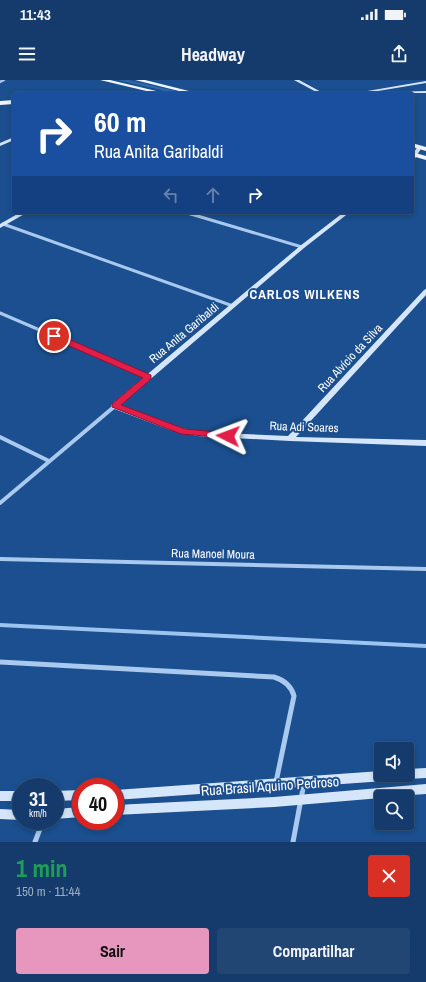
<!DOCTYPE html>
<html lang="pt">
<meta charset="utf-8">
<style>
:root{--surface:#143b6b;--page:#214673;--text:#f1f3f6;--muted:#9dadc1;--line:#33557e;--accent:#e797bd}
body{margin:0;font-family:"Archivo Narrow",sans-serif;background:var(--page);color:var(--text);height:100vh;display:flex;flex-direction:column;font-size:15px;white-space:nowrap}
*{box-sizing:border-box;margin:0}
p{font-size:13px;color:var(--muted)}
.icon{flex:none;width:22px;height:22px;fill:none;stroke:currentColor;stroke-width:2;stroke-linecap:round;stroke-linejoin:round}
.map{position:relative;height:762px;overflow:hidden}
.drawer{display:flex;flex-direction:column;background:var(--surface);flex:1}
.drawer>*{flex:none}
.top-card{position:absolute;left:12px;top:12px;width:402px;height:122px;border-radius:4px;box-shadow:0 2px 6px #0003,0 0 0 1px var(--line);background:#1a4fa0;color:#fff;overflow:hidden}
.buttons{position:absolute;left:374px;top:662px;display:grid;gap:8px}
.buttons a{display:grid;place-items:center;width:40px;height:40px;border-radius:4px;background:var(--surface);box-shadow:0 2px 6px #0003,0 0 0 1px var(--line);font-size:20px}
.speed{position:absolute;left:12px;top:698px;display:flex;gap:8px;font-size:20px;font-weight:700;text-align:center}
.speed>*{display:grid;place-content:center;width:52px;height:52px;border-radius:50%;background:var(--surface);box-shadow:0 2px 6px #0003,0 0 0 1px var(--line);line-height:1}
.speed small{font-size:10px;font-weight:400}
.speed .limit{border:6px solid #d22;background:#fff;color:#111}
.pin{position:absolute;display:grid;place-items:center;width:34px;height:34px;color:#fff;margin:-17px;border:2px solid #fff;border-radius:50%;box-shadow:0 1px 4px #0007}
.me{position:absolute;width:44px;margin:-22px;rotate:273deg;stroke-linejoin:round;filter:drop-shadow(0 0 3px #0008)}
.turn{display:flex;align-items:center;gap:14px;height:84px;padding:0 16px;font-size:18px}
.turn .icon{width:52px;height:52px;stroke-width:2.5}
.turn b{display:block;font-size:28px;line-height:34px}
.lanes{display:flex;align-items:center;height:38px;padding:0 16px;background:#0003;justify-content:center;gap:20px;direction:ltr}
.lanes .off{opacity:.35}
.round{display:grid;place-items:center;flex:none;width:42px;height:42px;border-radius:4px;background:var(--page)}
.head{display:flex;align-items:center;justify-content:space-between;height:68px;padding:0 16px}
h1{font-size:24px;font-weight:800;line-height:30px;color:#1e9e55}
.primary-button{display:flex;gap:8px;margin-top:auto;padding:8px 16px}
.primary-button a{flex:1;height:46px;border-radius:4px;background:var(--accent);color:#111;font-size:16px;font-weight:800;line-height:46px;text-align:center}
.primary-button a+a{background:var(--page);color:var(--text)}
.status{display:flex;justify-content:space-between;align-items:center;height:28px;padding:0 20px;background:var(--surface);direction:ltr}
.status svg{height:11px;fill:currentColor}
header{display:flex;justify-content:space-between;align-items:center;height:52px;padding:0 16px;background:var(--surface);font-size:18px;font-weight:800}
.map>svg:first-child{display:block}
.green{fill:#2e69ad}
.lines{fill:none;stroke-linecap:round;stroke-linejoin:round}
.stream{fill:#9cc4f0;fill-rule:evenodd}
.street-far3{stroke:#a9c9ee;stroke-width:2.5}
.street-far2{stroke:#a9c9ee;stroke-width:3}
.street-far1{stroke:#a9c9ee;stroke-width:4}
.street{stroke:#a9c9ee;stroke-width:5}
.secondary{fill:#d6e6fa;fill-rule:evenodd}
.primary{fill:#f0f6ff;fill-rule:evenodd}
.route{fill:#e11d48;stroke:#92132f}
.labels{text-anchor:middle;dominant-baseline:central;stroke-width:4;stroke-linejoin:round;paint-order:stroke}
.street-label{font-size:12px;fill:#fff;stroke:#1b4f8f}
.far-district-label{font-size:13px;font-weight:bold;letter-spacing:1px;fill:#fff;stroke:#1b4f8f}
.near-street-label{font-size:14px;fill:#fff;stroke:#1b4f8f}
</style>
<div class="status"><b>11:43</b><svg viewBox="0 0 49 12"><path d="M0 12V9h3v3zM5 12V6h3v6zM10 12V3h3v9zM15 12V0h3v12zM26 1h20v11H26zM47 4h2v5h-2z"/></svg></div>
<header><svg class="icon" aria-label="menu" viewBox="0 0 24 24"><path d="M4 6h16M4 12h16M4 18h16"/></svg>Headway<svg class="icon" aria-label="share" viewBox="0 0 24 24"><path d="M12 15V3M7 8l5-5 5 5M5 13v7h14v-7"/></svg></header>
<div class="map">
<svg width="426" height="762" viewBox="0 0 426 762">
<rect width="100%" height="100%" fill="#1b4f8f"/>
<!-- green -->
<path class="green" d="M118,0h10l61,14h-11z"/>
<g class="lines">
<!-- stream -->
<path class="stream" d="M0,543l426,21v4l-426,-21z"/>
<!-- street-far3 -->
<path class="street-far3" d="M0,2l4,-2"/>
<!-- street-far2 -->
<path class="street-far2" d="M184,132l118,35
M3,144l230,82
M0,233l126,54"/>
<!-- street-far1 -->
<path class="street-far1" d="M123,286l25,11
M0,357l49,24
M0,423l115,-97
M0,479l426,10"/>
<!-- street -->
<path class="street" d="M0,582l274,15c10,3 17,8 20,19l-18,86
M35,762l8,-21
M293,762l11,-59"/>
<!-- secondary -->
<path class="secondary" d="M294,0h5l26,14h-5z
M426,1v2l-66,11h-10z
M426,11v2h-40l2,-1z
M14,57v3l-14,6v-3z
M418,66l4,1 -8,13 -2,1v-6z
M21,132h7l-28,16v-4z
M344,132h6l-46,36 -184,157 55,21 22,6 91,4 136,-146 2,-1v6l-130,142 130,3v6l-136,-5 -93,-5 -27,-6 -58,-22 -1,-2 1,-2 188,-158z
M426,688v10l-19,1 -4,-1 -4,2 -284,20v-10l266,-19v4h26v-6z
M426,704v10l-45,3v1l-107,9 -159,8v-10l159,-8z
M81,710v10l-26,1v-10z
M0,711h21v10h-21z
M81,727v10l-26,2v-10z
M0,729l21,1v10l-21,-1z"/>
<!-- primary -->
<path class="primary" d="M100,0h10l59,14h-10z
M135,0h10l56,14h-10z
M14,20v4l-14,1v-4z
M412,63l14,4v4l-14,-4z
M412,72l14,4v4l-14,-4z"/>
</g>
<!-- route -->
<path class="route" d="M51,254h6l94,41v4l-30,26 64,24 43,4 4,3 -4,2 -47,-4 -69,-27v-3l31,-26 -92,-40z"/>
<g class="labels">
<!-- street labels -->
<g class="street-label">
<text transform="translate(184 253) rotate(-40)">Rua Anita Garibaldi</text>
<text transform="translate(350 278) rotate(-47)">Rua Alvício da Silva</text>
<text transform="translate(304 347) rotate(2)">Rua Adi Soares</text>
<text transform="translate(213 474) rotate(1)">Rua Manoel Moura</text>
</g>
<!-- far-district labels -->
<g class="far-district-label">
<text x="305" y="214">CARLOS WILKENS</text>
</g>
<!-- near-street labels -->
<g class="near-street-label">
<text transform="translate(270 706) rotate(-4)">Rua Brasil Aquino Pedroso</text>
</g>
</g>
</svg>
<div class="buttons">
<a><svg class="icon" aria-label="sound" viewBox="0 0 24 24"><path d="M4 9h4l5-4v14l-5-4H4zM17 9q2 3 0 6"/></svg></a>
<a><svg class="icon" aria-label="search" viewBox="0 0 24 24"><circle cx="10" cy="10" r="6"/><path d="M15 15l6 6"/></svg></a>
</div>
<div class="speed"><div>31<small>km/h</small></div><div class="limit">40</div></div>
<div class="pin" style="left:54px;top:256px;background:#d93025"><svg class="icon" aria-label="arrive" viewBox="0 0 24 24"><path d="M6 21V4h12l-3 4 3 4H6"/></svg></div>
<svg class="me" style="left:228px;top:356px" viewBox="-20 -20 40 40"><path d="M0-17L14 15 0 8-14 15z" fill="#e11d48" stroke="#fff" stroke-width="4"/></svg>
<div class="top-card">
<div class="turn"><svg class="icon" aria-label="right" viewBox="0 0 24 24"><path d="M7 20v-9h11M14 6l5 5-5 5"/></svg><div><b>60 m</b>Rua Anita Garibaldi</div></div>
<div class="lanes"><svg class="icon off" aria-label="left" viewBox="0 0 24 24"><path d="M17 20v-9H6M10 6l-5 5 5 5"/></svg><svg class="icon off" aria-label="ahead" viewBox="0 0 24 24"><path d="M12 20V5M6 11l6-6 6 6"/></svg><svg class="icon" aria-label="right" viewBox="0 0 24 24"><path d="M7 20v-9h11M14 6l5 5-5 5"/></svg></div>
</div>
</div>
<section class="drawer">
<div class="head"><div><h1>1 min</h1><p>150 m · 11:44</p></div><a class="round" style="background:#d93025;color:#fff"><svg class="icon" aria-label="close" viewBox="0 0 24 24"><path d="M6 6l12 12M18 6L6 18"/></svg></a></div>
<div class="primary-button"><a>Sair</a><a>Compartilhar</a></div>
</section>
